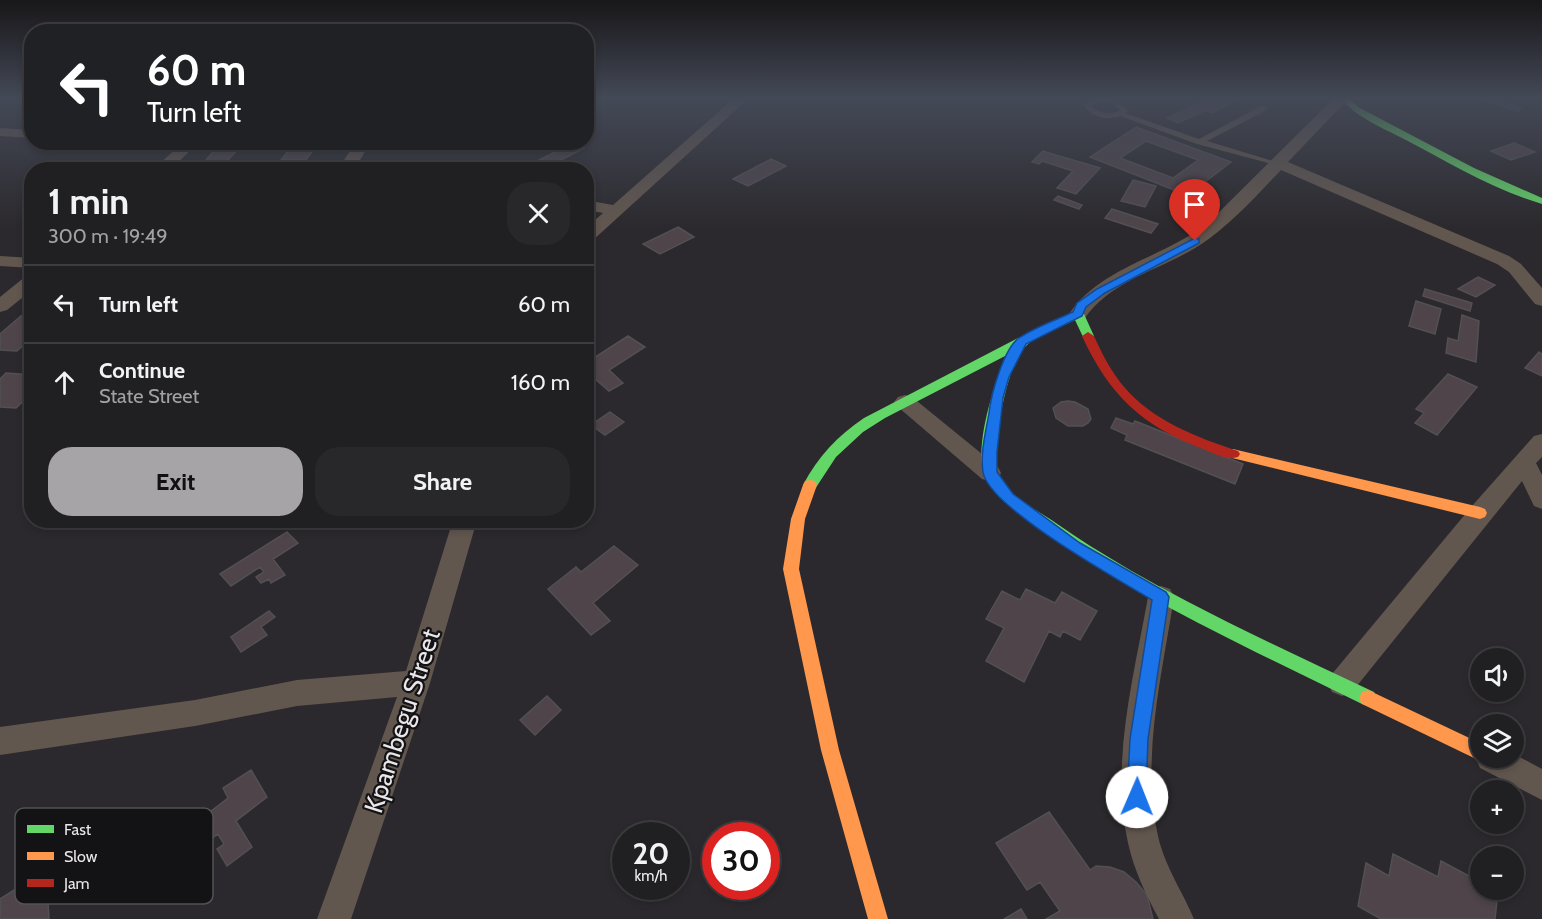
<!DOCTYPE html>
<meta charset="utf-8">
<style>
:root{--surface:#201f22;--page:#28272a;--text:#f1f3f6;--muted:#a2a2a5;--line:#3d3d40;--accent:#a7a4a8}
body{margin:0;font-family:Cabin,sans-serif;background:var(--page);color:var(--text);height:100vh;display:flex;flex-direction:column;font-size:22px;white-space:nowrap}
*{box-sizing:border-box;margin:0}
p{font-size:20px;color:var(--muted)}
.icon{flex:none;width:33px;height:33px;fill:none;stroke:currentColor;stroke-width:2;stroke-linecap:round;stroke-linejoin:round}
.map{position:relative;flex:1;overflow:hidden}
.details{position:absolute;left:24px;top:162px;width:570px;height:366px;display:flex;flex-direction:column;background:var(--surface);border-radius:24px;box-shadow:0 3px 9px #0003,0 0 0 2px var(--line)}
.details>*{flex:none}
.top-card{position:absolute;left:24px;top:24px;width:570px;height:126px;border-radius:24px;box-shadow:0 3px 9px #0003,0 0 0 2px var(--line);background:#202124;color:#fff;overflow:hidden}
.tools{position:absolute;left:1470px;top:648px;display:grid;gap:12px}
.tools a{display:grid;place-items:center;width:54px;height:54px;border-radius:50%;background:var(--surface);box-shadow:0 3px 9px #0003,0 0 0 2px var(--line);font-size:30px}
.speed{position:absolute;left:612px;top:822px;display:flex;gap:12px;font-size:30px;font-weight:700;text-align:center}
.speed>*{display:grid;place-content:center;width:78px;height:78px;border-radius:50%;background:var(--surface);box-shadow:0 3px 9px #0003,0 0 0 2px var(--line);line-height:1}
.speed small{font-size:15px;font-weight:400}
.speed .limit{border:9px solid #d22;background:#fff;color:#111}
.pin{position:absolute;display:grid;place-items:center;width:51px;height:51px;color:#fff;margin:-62px -26px;border-radius:50% 50% 50% 0;rotate:-45deg;box-shadow:0 0 6px #0007}
.pin .icon{rotate:45deg}
.me{position:absolute;width:66px;margin:-33px;rotate:1deg;stroke-linejoin:round;filter:drop-shadow(0 0 4px #0008)}
.turn{display:flex;align-items:center;gap:21px;height:126px;padding:0 24px;font-size:27px}
.turn .icon{width:78px;height:78px;stroke-width:2.5}
.turn b{display:block;font-size:42px;line-height:51px}
.round{display:grid;place-items:center;flex:none;width:63px;height:63px;border-radius:24px;background:var(--page)}
.head{display:flex;align-items:center;justify-content:space-between;height:102px;padding:0 24px}
h1{font-size:36px;font-weight:700;line-height:45px}
.action{display:flex;gap:12px;margin-top:auto;padding:12px 24px}
.action a{flex:1;height:69px;border-radius:24px;background:var(--accent);color:#111;font-size:24px;font-weight:700;line-height:69px;text-align:center}
.action a+a{background:var(--page);color:var(--text)}
ul{padding:0;list-style:none}
li{display:flex;align-items:center;gap:18px;height:78px;padding:0 24px;border-top:2px solid var(--line)}
li div{flex:1}
li b{display:block;font-size:22px}
li em{font-style:normal}
.map>svg:first-child{display:block}
.building{fill:#4e444a;stroke:#525052;stroke-width:1.5;fill-rule:evenodd}
.lines{fill:none;stroke-linecap:round;stroke-linejoin:round}
.lane{fill:#62574f;fill-rule:evenodd}
.street{fill:#62574f;fill-rule:evenodd}
.fast{fill:#63d668;fill-rule:evenodd}
.slow{fill:#ff974d;fill-rule:evenodd}
.jam{fill:#b3261e;fill-rule:evenodd}
.route{fill:#1a73e8;stroke:#114b97;stroke-width:1.5}
.labels{text-anchor:middle;dominant-baseline:central;stroke-width:4.5;stroke-linejoin:round;paint-order:stroke}
.near-street-label{font-size:26px;fill:#eae7eb;stroke:#131214}
.key{fill:#131214;stroke:#545254;stroke-width:1.5}
.key-label{font-size:16px;fill:#eae7eb}
</style>
<div class="map">
<svg width="1542" height="919" viewBox="0 0 1542 919">
<rect width="100%" height="100%" fill="#2b292d"/>
<!-- building -->
<path class="building" d="M1207,99h32l-27,14 -18,-7z
M1480,99h22l-2,2 21,7 -3,3z
M1192,106l12,5 -26,12 -11,-5z
M1136,127l95,35 -39,30 -13,-6 -5,4 -84,-33zM1146,141l52,19 -25,18 -53,-20z
M295,142h24l-13,18h-25z
M572,143l12,5 -42,22h-22z
M1514,143l21,9 -24,8 -20,-9z
M220,144h23l-16,17h-22z
M1043,151l6,2 51,15 -24,26 -19,-6 16,-17 -31,-10 -3,3 -7,-2z
M771,159l15,7 -38,20 -15,-7z
M1133,180l23,6 -11,21 -24,-6z
M1058,196l24,9 -3,4 -25,-9z
M1112,209l46,15 -7,9 -46,-15z
M678,227l16,10 -34,17 -17,-10z
M1478,277l17,8 -19,12 -18,-8z
M1425,289l47,14 -2,8 -47,-15z
M1416,301l25,8 -6,25 -26,-8z
M1462,315l17,6 -3,41 -30,-9 2,-15 10,3z
M21,316h11v21l-15,14 -17,-1v-16z
M628,336l17,11 -36,23 14,13 -14,8 -23,-20v-8z
M1539,352l3,2v22l-17,-8z
M6,373l26,2v18l-16,15 -16,-1v-28z
M1448,374l29,13 -40,48 -22,-12 9,-10 -8,-4z
M1068,401l7,1 13,7 3,10 -3,4 -5,3h-15l-12,-8 -3,-10 8,-6z
M610,412l14,10 -19,13 -14,-10z
M1116,418l17,6 2,-3 108,43 -8,20 -110,-44 2,-5 -16,-7z
M287,532l11,11 -25,16 12,16 -14,8 -2,-4 -8,4 -5,-6 8,-5 -4,-5 -29,19 -11,-12z
M614,546l24,19 -45,38 17,18 -19,14 -43,-46 28,-22 5,5z
M1026,589l29,14 7,-11 35,19 -17,29 -17,-9 -3,6 -11,-6 -25,51 -38,-21 18,-33 -18,-9 16,-28 18,9z
M269,611l6,6 -14,10 6,8 -26,17 -10,-15z
M547,696l14,14 -26,25 -15,-15z
M251,770l16,27 -31,24 16,26 -25,19 -10,-17 7,-5 -6,-10 -14,10 -11,-19 35,-27 -5,-10z
M1049,812l41,58 6,-4 14,1 14,5 12,10 11,13 6,24h-107l14,-8 -20,-29 -13,8 -31,-47z
M1393,854l45,23 3,-16 39,21v8l18,2 -3,27h-114l-23,-13 8,-43 23,13z
M40,874l8,28 1,17h-49v-20z
M1021,909l6,10h-23z"/>
<g class="lines">
<!-- lane -->
<path class="lane" d="M1093,99c14,0 26,-1 35,12l-3,2 74,26 62,-33h6v4l-60,31 76,23 -4,2 -82,-22 -77,-28c-15,5 -28,1 -37,-11zM1098,102l12,1 10,7c-10,6 -20,4 -29,-4z"/>
<!-- street -->
<path class="street" d="M733,99h15l-156,142 -6,1v-14l17,-15 -17,-3v-10l27,5z
M1333,99h15l-60,63 221,94 12,8 21,24v18l-7,-2 -26,-32 -12,-8 -216,-94c-25,26 -51,55 -81,75 -37,24 -89,35 -115,73h-14l-2,-4c31,-47 97,-57 140,-92z
M0,128l32,2v8l-32,-2z
M183,142h16l-29,28h-17z
M356,142h15l-11,18 6,10h-15l-7,-10z
M0,256l32,2v10l-32,-2z
M32,275v15l-25,20 -7,2v-15l26,-21z
M905,395l7,2 86,70 3,6 -3,6 -8,2 -8,-2 -84,-72 -4,-5 4,-5z
M1542,434v23l-6,6 6,12v34l-8,-3 -12,-25 -170,211 -10,4 -10,-4 -4,-9 4,-9 140,-168 62,-70z
M453,520h24l-47,163 -79,236h-34l80,-222 -100,9 -102,20 -195,29v-28l195,-27 102,-20 109,-9z
M1161,586l9,3 4,8c-12,79 -35,167 -14,247 8,27 23,49 34,75h-35c-13,-24 -25,-49 -31,-76 -18,-81 6,-167 20,-246l4,-8z
M1480,748v10h34v-4l28,15v31l-62,-32 -4,-10z"/>
<!-- fast -->
<path class="fast" d="M1342,99h9l7,8 116,61 68,30v6c-48,-14 -94,-42 -138,-65 -21,-11 -47,-21 -62,-40z
M1078,311l6,3 10,22 -2,3h-8l-9,-19c-14,7 -37,15 -48,25 -13,11 -22,46 -25,63 -4,19 -12,49 -4,67 9,19 35,33 52,44 101,71 213,120 324,173l3,6 -3,6 -6,2 -6,-2c-109,-54 -221,-104 -320,-175 -20,-14 -47,-29 -57,-52 -12,-28 9,-97 24,-123l-124,64 -22,14 -27,25 -21,32h-10l-2,-4c15,-28 34,-49 61,-67l154,-80z"/>
<!-- slow -->
<path class="slow" d="M1233,449l247,58 5,2 2,4 -2,4 -5,2 -252,-62 -2,-3 2,-3z
M810,480l5,1 2,4 -12,34 -6,50 40,181 49,169h-20l-47,-169 -38,-181 8,-50 12,-34 2,-4z
M1368,690l112,53v15h6l-6,3 -6,-3 -112,-54 -3,-6 3,-6z"/>
<!-- jam -->
<path class="jam" d="M1088,332l6,4c8,18 18,37 31,52 27,32 73,50 113,63l2,3 -2,3c-11,4 -25,-4 -35,-8 -61,-23 -94,-54 -121,-113z"/>
</g>
<!-- sky -->
<linearGradient id="sky" x2="0" y2="1"><stop stop-color="#181719"/><stop offset="0.43" stop-color="#444957"/><stop offset="1" stop-color="#444957" stop-opacity="0"/></linearGradient>
<rect width="1542" height="228" fill="url(#sky)"/>
<!-- route -->
<path class="route" d="M1195,238l4,1v4l-94,50 -19,14 -4,9 -56,28 -17,33 -6,21 -6,54v20l16,22 67,49 86,49 3,5 -21,142 -2,58 -3,6 -6,3 -7,-3 -3,-6 3,-58 22,-139c-33,-20 -163,-92 -169,-128 -3,-19 3,-41 6,-59 2,-19 15,-65 30,-75 16,-11 37,-18 54,-26l4,-9 20,-14z"/>
<g class="labels">
<!-- near-street labels -->
<g class="near-street-label">
<text transform="translate(402 721) rotate(-72)">Kpambegu Street</text>
</g>
</g>
<!-- legend -->
<rect x="15" y="808" width="198" height="96" rx="9" class="key"/>
<rect x="27" y="825" width="27" height="8" fill="#63d668"/>
<rect x="27" y="852" width="27" height="8" fill="#ff974d"/>
<rect x="27" y="879" width="27" height="8" fill="#b3261e"/>
<g class="key-label">
<text x="64" y="835">Fast</text>
<text x="64" y="862">Slow</text>
<text x="64" y="889">Jam</text>
</g>
</svg>
<div class="tools">
<a><svg class="icon" aria-label="sound" viewBox="0 0 24 24"><path d="M4 9h4l5-4v14l-5-4H4zM17 9q2 3 0 6"/></svg></a>
<a><svg class="icon" aria-label="layers" viewBox="0 0 24 24"><path d="M12 4l9 5-9 5-9-5zM3 14l9 5 9-5"/></svg></a>
<a>+</a>
<a>−</a>
</div>
<div class="speed"><div>20<small>km/h</small></div><div class="limit">30</div></div>
<div class="pin" style="left:1195px;top:241px;background:#d93025"><svg class="icon" aria-label="arrive" viewBox="0 0 24 24"><path d="M6 21V4h12l-3 4 3 4H6"/></svg></div>
<svg class="me" style="left:1137px;top:797px" viewBox="-20 -20 40 40"><circle r="19" fill="#fff"/><path d="M0-13L10 11 0 6-10 11z" fill="#1a73e8"/></svg>
<div class="top-card">
<div class="turn"><svg class="icon" aria-label="left" viewBox="0 0 24 24"><path d="M17 20v-9H6M10 6l-5 5 5 5"/></svg><div><b>60 m</b>Turn left</div></div>
</div>
<section class="details">
<div class="head"><div><h1>1 min</h1><p>300 m · 19:49</p></div><a class="round"><svg class="icon" aria-label="close" viewBox="0 0 24 24"><path d="M6 6l12 12M18 6L6 18"/></svg></a></div>
<ul>
<li><svg class="icon" aria-label="left" viewBox="0 0 24 24"><path d="M17 20v-9H6M10 6l-5 5 5 5"/></svg><div><b>Turn left</b></div><em>60 m</em></li>
<li><svg class="icon" aria-label="ahead" viewBox="0 0 24 24"><path d="M12 20V5M6 11l6-6 6 6"/></svg><div><b>Continue</b><p>State Street</p></div><em>160 m</em></li>
</ul>
<div class="action"><a>Exit</a><a>Share</a></div>
</section>
</div>
